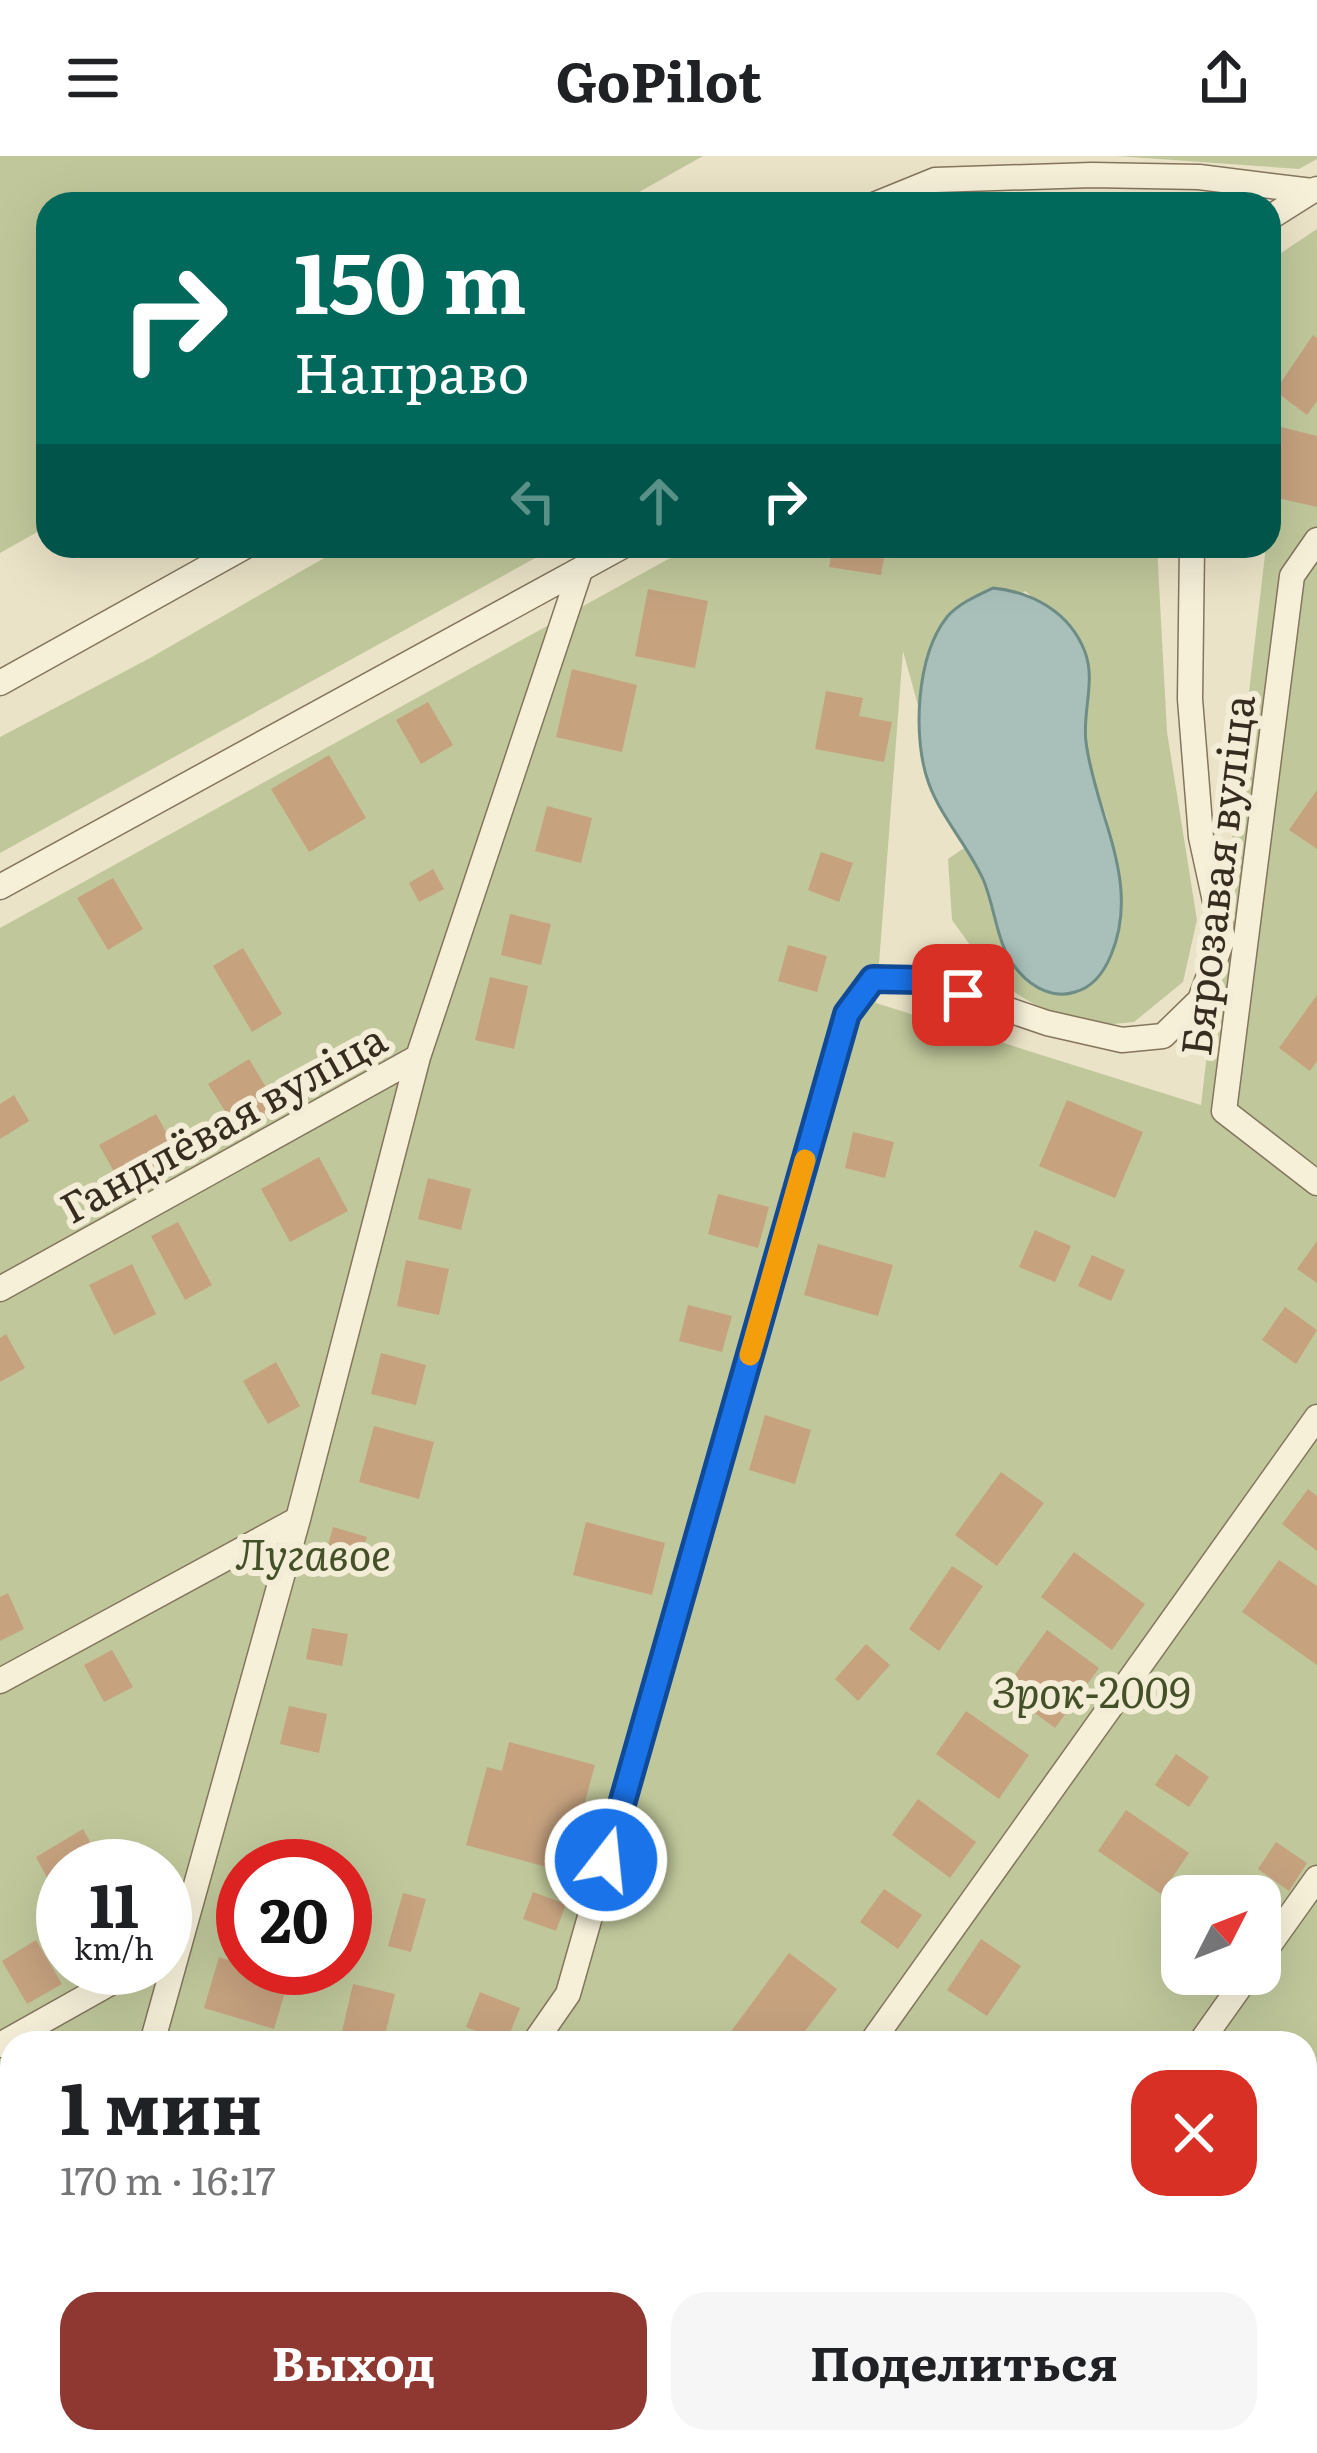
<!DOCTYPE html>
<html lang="ru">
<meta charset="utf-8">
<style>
:root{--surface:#fff;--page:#f6f6f6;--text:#202124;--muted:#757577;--accent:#8f3832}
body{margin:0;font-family:Literata,serif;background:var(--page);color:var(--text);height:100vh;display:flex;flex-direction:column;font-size:45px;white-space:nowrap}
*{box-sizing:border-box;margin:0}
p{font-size:39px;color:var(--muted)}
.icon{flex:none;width:66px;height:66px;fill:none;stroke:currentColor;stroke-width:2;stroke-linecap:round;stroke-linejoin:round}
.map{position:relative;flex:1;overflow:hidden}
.panel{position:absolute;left:0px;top:1875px;width:1317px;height:423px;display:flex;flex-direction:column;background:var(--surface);border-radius:36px 36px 0 0;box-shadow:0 12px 48px #0002}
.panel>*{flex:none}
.guide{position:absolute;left:36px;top:36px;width:1245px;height:366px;border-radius:36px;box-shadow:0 12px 48px #0002;background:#00695c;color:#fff;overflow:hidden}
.needle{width:78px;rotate:48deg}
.controls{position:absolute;left:1161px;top:1719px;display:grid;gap:24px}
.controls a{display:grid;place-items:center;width:120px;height:120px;border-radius:24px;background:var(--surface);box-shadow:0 12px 48px #0002;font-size:60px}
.speed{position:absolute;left:36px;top:1683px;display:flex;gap:24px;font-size:60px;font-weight:700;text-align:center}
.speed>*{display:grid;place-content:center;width:156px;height:156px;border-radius:50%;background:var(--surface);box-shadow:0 12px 48px #0002;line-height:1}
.speed small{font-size:30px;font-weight:400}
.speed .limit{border:18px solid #d22;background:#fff;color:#111}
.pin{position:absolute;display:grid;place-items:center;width:102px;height:102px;color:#fff;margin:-51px;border-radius:24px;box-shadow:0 6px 18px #0006}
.me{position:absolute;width:132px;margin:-66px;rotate:16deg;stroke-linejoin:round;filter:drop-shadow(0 0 9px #0008)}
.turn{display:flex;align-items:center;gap:42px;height:252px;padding:0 60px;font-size:54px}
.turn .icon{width:156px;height:156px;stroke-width:2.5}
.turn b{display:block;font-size:84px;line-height:102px}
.lanes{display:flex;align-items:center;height:114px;padding:0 60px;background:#0003;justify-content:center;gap:60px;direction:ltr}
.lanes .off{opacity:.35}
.round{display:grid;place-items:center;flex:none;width:126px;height:126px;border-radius:36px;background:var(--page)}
.head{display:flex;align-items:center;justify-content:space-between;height:204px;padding:0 60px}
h1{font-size:72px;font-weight:700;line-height:90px}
.cta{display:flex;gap:24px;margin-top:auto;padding:24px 60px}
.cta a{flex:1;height:138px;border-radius:36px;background:var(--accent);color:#fff;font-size:48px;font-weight:700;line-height:138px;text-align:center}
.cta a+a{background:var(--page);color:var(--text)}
header{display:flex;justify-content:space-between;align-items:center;height:156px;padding:0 60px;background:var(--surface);font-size:54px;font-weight:700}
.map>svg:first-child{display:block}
.green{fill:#c0c89b;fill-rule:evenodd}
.water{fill:#a8bfba;stroke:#6f8d87;stroke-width:3}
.building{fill:#c6a27f}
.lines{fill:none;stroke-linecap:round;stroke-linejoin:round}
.lane-casing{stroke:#85755d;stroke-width:27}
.lane{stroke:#f6f0d9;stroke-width:24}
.route-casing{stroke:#114b97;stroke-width:30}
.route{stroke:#1a73e8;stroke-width:21}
.slow{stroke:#f59e0b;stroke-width:21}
.labels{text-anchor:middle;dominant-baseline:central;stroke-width:12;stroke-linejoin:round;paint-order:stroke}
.street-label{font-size:42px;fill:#362c20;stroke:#f3ecd6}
.park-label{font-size:42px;font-style:italic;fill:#445128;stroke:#f3ecd6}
</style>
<header><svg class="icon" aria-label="menu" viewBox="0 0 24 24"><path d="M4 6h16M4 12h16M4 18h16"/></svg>GoPilot<svg class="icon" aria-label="share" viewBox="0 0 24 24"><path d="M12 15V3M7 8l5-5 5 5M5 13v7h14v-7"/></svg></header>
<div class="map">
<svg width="1317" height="2297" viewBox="0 0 1317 2297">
<rect width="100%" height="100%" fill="#ebe3c7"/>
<!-- green -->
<path class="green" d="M0,0h703l-85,48h-570v322l-48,27z
M1116,0h201v3l-18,10z
M1317,73v2224h-1317v-1525l692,-382h465l10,186 30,188 -14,62 -49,40 -32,3 -50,-10 -56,-34 -44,-61 -4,-61 19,-13 19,39 19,65 118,-48 -16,-84 -16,-47 -6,-36 4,-60 -4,-23 -13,-23 -47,-38 -101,84 -5,34 -16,-58 -27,352 325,102 65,-559h3v-285zM63,1710h102v102h-102zM243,1710h102v102h-102zM1182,1740h78v78h-78zM12,1887h1293v399h-1293z
M345,390h212l-557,307v-116l150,-79z"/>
<!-- water -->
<path class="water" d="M993,432c39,4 77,24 92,64 11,29 -3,61 1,90 9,72 56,140 25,213 -7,17 -17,32 -36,37 -21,7 -42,-4 -56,-20 -23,-25 -23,-63 -36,-93 -15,-33 -42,-62 -54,-95 -17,-45 -13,-128 18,-167 11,-13 31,-22 46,-29z"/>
<!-- building -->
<path class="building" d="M1313,179l4,3v63l-10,14 -32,-24z
M1269,268l48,12v71l-48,-11z
M833,390h53l-5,29 -52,-8z
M648,433l60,12 -13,67 -60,-12z
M572,513l65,16 -15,67 -66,-15z
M826,535l37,7 -4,18 33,6 -8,40 -69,-13z
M428,546l25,43 -32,19 -25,-44z
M329,599l37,63 -57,34 -38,-63z
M1317,634v59l-28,-19z
M547,650l45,12 -11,45 -46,-12z
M821,696l32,11 -14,39 -31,-12z
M433,713l11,20 -25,13 -10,-19z
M113,722l30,51 -35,21 -31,-52z
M510,758l41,10 -10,41 -40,-10z
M788,789l39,11 -10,36 -39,-11z
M243,792l39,66 -30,18 -39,-66z
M490,821l38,9 -14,63 -39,-9z
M1317,839v66l-7,10 -31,-23z
M249,903l28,46 -40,25 -29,-46z
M14,939l15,26 -29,18v-35z
M1067,944l76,32 -28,66 -76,-32z
M156,958l28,50 -57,31 -28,-50z
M853,976l41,10 -9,36 -40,-10z
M319,1001l29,54 -58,31 -29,-53z
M428,1022l43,11 -10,41 -43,-11z
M718,1038l51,13 -11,41 -50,-14z
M178,1066l34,63 -27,15 -34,-64z
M1035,1074l36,16 -16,36 -36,-15z
M1317,1085v42l-20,-14z
M818,1088l75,21 -15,51 -74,-21z
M1092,1099l33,15 -14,31 -33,-15z
M406,1104l43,9 -10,46 -42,-9z
M132,1108l24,50 -42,21 -25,-50z
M688,1149l44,11 -10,36 -43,-11z
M1285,1151l32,23 -21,34 -34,-24z
M6,1178l19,34 -25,14v-44z
M381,1197l45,12 -10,40 -45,-11z
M276,1206l24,44 -32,18 -25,-43z
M765,1259l46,15 -16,54 -46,-14z
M374,1270l60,16 -15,57 -60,-17z
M1001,1316l43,31 -47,63 -42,-31z
M1308,1333l9,7v55l-35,-27z
M586,1366l79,21 -13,52 -79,-20z
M333,1371l34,10 -11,38 -34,-9z
M1074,1396l71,52 -33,46 -71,-53z
M1279,1404l38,26v79l-75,-53z
M952,1410l31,20 -44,65 -30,-22z
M8,1437l16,36 -24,12v-44z
M312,1472l36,6 -6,32 -36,-7z
M1047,1474l52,38 -44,60 -51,-38z
M866,1488l24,21 -32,36 -23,-22z
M112,1494l21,37 -29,15 -20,-37z
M289,1550l38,8 -8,39 -39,-9z
M966,1555l63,44 -30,44 -63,-45z
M509,1586l86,23 -21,77 -19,-5 -8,30 -81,-22 21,-78 15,4z
M1176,1598l33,23 -20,30 -34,-22z
M918,1643l58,43 -26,36 -58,-43z
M1126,1654l63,43 -28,41 -63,-43z
M83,1673l17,31 -11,6h-26v15l-11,6 -16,-30z
M1276,1686l31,21 -18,28 -31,-22z
M1237,1721l41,26 -18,28v-35h-35z
M884,1733l38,26 -24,34 -38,-27z
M533,1736l33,12 -10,27 -33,-12z
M403,1737l23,6 -15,53 -23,-6z
M981,1783l40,27 -34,50 -40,-26z
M36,1784l26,44 -35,20 -25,-43z
M789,1797l48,36 -41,54h-46l-18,-13z
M219,1801l24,8v3l46,11 -15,50 -70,-21z
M353,1828l42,10 -12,49 -42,-7z
M480,1836l40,16 -14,35 -40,-16z
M12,2051v45l-12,8v-45z"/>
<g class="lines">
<!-- lane casing -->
<g class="lane-casing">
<path id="lane" d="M876,48l59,-24 157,-5 107,2 113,14 5,-2
M1269,62l43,-27
M1317,384l-25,36 -68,535 93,72
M0,527l246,-137
M0,731l623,-341
M0,1133l418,-232
M0,1525l298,-162
M1260,1802l57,-80
M152,1887l146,-524 120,-462 162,-486
M534,1887l34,-49 279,-980 26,-35 48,1 126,43 75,17 41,-4 37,-36 23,-62 -22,-101 -11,-138 2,-153
M871,1887l446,-626
M1200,1887l49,-69
M0,1889l137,-77
M30,2297l3,-11
M580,2297l7,-11
M909,2297l7,-11"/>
</g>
<!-- lane -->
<use href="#lane" class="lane"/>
</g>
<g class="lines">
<!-- route casing -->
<g class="route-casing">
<path id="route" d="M606,1704l241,-846 26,-35 48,1 42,15"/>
</g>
<!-- route -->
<use href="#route" class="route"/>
<!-- slow -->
<path class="slow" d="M750,1199l55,-195"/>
</g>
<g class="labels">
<!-- street labels -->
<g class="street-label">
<text transform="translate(1215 719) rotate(-83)">Бярозавая вуліца</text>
<text transform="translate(222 965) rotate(-29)">Гандлёвая вуліца</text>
</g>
<!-- park labels -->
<g class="park-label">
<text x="313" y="1396">Лугавое</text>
<text x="1091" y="1534">Зрок-2009</text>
</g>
</g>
</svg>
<div class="controls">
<a><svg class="needle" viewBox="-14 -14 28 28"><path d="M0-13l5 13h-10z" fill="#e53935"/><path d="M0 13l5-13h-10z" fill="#757577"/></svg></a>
</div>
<div class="speed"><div>11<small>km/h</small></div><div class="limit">20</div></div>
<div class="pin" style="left:963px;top:839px;background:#d93025"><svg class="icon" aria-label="arrive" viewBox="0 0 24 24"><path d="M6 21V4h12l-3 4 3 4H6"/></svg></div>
<svg class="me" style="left:606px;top:1704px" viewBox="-20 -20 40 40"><circle r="17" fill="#1a73e8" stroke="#fff" stroke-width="3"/><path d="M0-11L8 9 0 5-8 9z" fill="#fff"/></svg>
<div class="guide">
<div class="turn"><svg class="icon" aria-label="right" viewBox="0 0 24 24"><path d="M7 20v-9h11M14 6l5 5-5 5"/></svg><div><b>150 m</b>Направо</div></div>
<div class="lanes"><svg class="icon off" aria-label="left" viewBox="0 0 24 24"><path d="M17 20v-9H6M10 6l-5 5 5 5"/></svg><svg class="icon off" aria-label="ahead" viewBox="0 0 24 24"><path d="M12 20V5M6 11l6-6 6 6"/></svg><svg class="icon" aria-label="right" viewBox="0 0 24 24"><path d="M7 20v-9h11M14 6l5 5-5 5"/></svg></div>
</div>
<section class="panel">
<div class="head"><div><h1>1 мин</h1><p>170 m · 16:17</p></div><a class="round" style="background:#d93025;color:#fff"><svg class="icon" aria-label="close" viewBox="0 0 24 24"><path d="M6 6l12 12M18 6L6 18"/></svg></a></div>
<div class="cta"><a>Выход</a><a>Поделиться</a></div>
</section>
</div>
